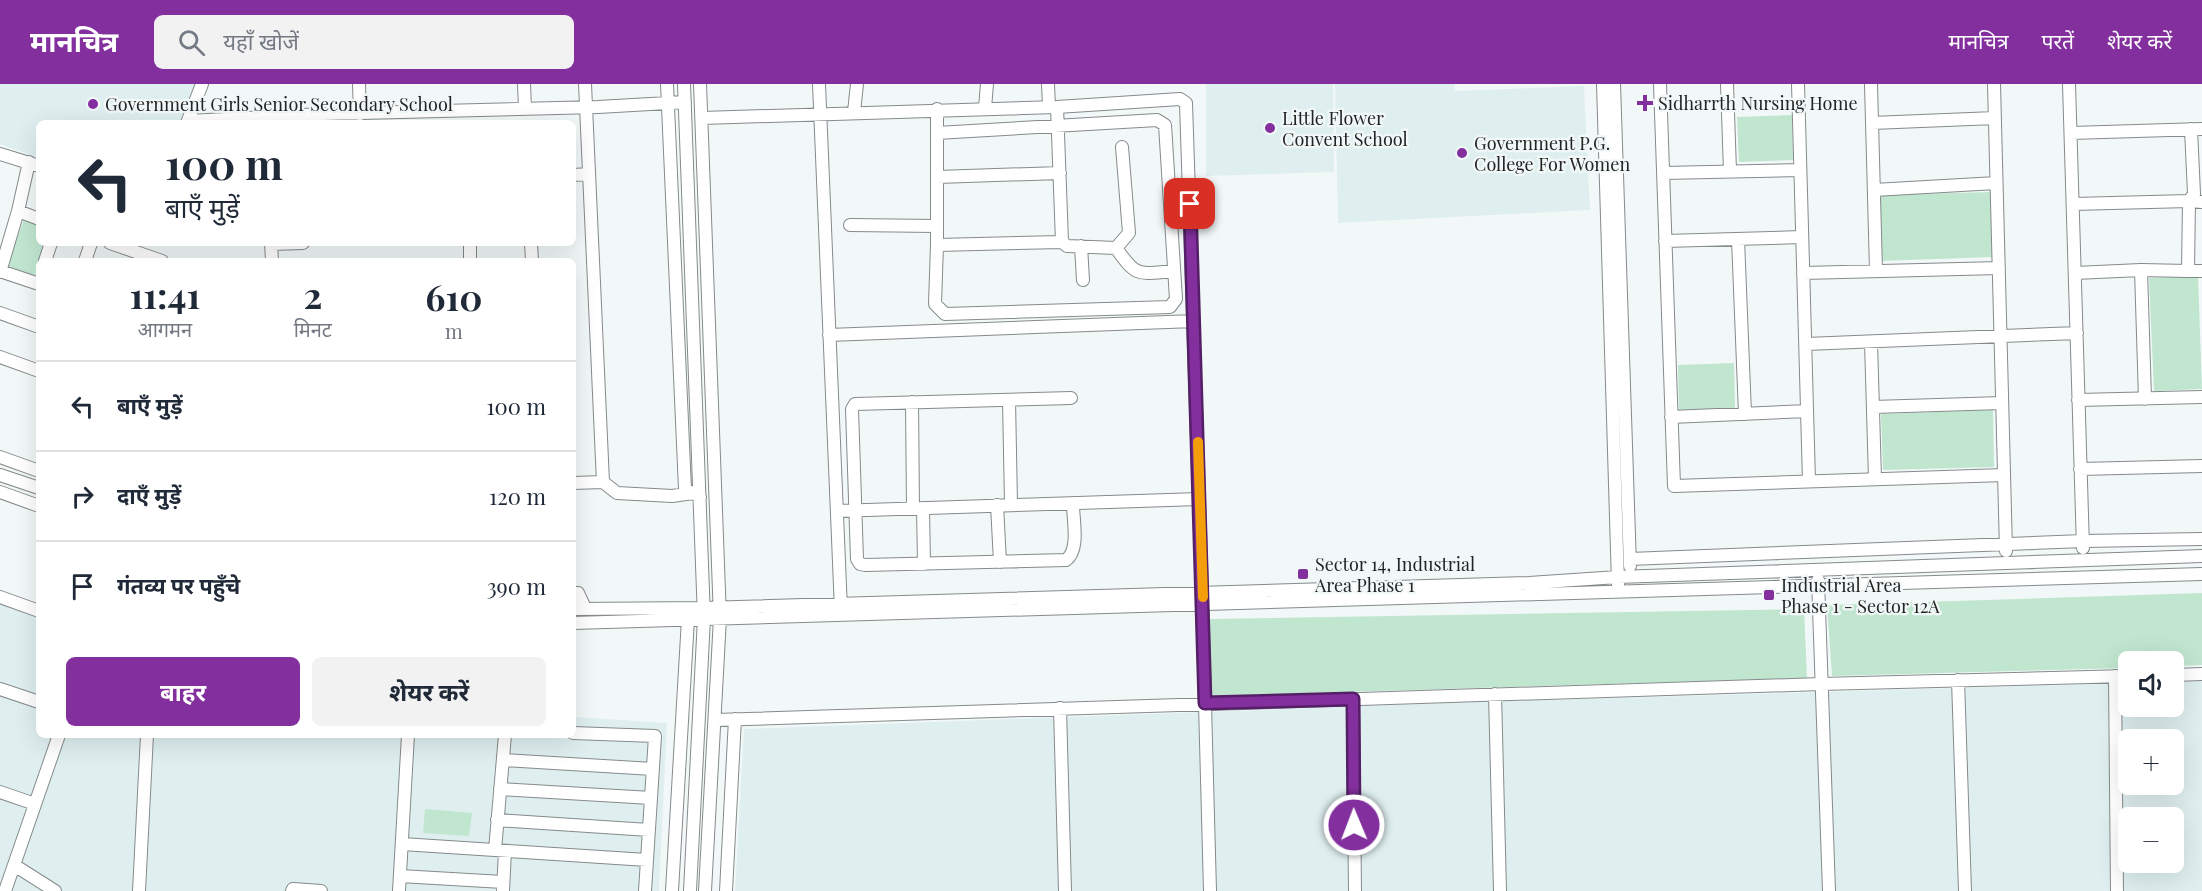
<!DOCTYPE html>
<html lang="hi">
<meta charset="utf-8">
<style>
:root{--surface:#fff;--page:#f2f2f3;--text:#1f2937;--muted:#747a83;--line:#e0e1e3;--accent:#832f9e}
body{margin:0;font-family:"Playfair Display","Noto Sans Devanagari",serif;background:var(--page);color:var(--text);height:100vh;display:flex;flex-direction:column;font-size:22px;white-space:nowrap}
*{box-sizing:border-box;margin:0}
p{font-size:20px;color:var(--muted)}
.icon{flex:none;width:33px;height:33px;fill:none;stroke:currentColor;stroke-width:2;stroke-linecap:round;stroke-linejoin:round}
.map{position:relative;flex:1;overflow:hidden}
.sheet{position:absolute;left:36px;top:174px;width:540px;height:480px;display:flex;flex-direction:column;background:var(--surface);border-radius:9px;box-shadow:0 6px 24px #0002}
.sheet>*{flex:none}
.hud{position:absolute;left:36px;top:36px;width:540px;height:126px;border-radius:9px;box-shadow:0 6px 24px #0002;background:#fff;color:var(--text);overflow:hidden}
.fabs{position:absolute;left:2118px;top:567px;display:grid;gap:12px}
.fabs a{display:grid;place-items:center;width:66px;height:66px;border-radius:9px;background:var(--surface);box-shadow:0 6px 24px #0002;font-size:30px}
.pin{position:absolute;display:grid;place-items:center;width:51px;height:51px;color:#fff;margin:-26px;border-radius:12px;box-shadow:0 3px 9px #0006}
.me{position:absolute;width:66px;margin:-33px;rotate:359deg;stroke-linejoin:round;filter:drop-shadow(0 0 4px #0008)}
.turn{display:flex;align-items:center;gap:21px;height:126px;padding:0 30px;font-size:27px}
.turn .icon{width:78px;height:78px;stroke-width:2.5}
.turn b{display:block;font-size:42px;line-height:51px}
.eta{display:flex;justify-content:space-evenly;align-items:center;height:102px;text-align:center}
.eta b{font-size:36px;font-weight:700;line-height:42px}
.button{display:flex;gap:12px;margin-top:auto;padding:12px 30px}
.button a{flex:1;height:69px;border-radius:9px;background:var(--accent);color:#fff;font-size:24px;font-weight:700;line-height:69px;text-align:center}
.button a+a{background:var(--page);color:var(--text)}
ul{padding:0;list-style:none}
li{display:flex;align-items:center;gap:18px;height:90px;padding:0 30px;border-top:2px solid var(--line)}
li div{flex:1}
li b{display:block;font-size:22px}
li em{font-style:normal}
header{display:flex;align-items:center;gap:36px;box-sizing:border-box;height:84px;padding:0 30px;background:var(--accent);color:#fff}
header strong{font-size:28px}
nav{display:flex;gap:33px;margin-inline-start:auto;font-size:21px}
.search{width:420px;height:54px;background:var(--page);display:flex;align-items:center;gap:15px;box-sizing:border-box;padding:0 21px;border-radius:9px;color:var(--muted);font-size:22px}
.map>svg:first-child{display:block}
.built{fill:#dfeff0;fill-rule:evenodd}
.green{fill:#c0e6cf}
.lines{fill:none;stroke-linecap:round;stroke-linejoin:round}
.minor-casing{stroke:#858a8b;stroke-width:14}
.minor{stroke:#fff;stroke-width:12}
.route-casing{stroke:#551f67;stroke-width:15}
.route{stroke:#832f9e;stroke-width:10}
.slow{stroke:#f59e0b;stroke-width:10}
.poi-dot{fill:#832f9e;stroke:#f2f8f8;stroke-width:2}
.labels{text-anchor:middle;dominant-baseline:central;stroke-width:4.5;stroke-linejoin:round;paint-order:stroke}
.poi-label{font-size:18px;fill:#232525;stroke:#f2f8f8;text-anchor:start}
</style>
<header>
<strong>मानचित्र</strong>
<div class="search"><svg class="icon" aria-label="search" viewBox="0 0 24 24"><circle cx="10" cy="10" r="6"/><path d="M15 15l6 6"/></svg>यहाँ खोजें</div>
<nav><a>मानचित्र</a><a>परतें</a><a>शेयर करें</a></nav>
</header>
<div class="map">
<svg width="2202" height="807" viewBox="0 0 2202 807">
<rect width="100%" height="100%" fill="#f2f8f8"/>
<!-- built -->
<path class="built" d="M0,0h195l-16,39h-140v35l-39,-14z
M1206,0h127l1,88 -128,4z
M1335,0h119l1,7 129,-5 6,124 -252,13z
M0,508l39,13v130h534v-18l94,6 -8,168h-659z
M2202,597v210h-1467l9,-162 700,-26 684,-20v23h46v-24zM2128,656h46v44h-46zM2128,734h46v44h-46z"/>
<!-- green -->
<path class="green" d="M1792,31l1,45 -54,2 -2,-45z
M1991,108l1,65 -111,4 -2,-66z
M24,135l15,5v19h9l-7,18h-2l-5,19 -28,-11z
M2198,192l4,113 -48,2 -5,-113z
M1734,279l1,45 -56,2 -1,-45z
M1993,326l1,57 -111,3 -2,-56z
M2202,509v72l-28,1v-4h-46v6l-296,8 -5,-71z
M1804,525l3,69 -596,18 -2,-77z
M425,725l47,4 -3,23 -46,-3z"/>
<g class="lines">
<!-- minor casing -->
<g class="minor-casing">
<path id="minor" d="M359,0l1,30
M524,0l1,25
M585,0l18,398
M667,0l18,405 15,8
M684,0l20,534 -14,273
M700,0l20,534 -15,273
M819,0l22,526
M1048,0l1,23
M1603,0l15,500
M1614,0l16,482
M1660,0l14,402 330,-11
M1727,0l3,87
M1798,0l11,397
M1871,0l5,187
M1994,0l12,467
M2069,0l14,464
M985,24l2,-24
M937,25v136l125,-3 -5,-135
M854,28l3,-28
M702,34l355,-11 123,-8 6,4 16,489 8,299
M188,37l134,-7 276,-7 87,-5
M187,39l15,-39
M1872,39l123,-5
M2191,45l3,65 -5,7 13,1
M2071,49l131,-4
M0,70l39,12
M1663,89l137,-3
M573,91l16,-1
M937,93l123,-4
M1874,106l122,-7
M2073,120l116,-3 -1,70 -47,-1 -66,3
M18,127l21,8
M850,141l87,1
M1738,155l7,175
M1665,157l137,-4
M1062,158l5,4 49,2 13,-15 -7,-86
M110,159l52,18
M271,159l1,18
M470,159v18
M531,159l1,18
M271,160l32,-1
M937,161l-2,59 10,10 225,-7 6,-8 -11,-174 -8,-5 -220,13
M1081,162l2,34
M1116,164c21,30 22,26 58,23
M45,177l6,-18
M85,177l6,-18
M2141,186l4,129
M0,187l39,13
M2188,187h14
M0,188l18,-61 11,-49
M1803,189l196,-5
M0,229l39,14
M829,251l365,-14
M1871,258l4,137
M1806,260l271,-11
M0,273l39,14
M1071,314l-216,6 -3,5 5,150 3,5 5,1 201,-5c14,-10 7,-40 7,-55
M1009,316l2,104
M2078,316l124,-3
M912,318l1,106
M1873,323l129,-4
M1671,333l136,-6
M0,373l39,14
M2080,385l122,-3
M0,391l39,13
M573,399l30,-1 14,11 55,3 21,-3
M0,408l39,14
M997,421l3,57
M923,424l1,56
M837,427c121,-4 242,-7 362,-12
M1630,475l453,-18 119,-2
M1818,496l11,311
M573,509h5l7,15
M0,513l39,14
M573,525l131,-1 825,-25 89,-6 584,-21
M573,539l1629,-49
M2174,591l28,-1
M2115,592l2,215
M1958,596l7,211
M0,605l39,13
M1495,610l5,197
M1353,615l2,192
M1060,624l5,183
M716,636l1105,-36 307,-8
M573,649l82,3 -10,155
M503,676l150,9
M500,705l151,9
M0,708l35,12
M497,736l152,10
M402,760l245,16
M495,766l10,-115
M14,781l41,26
M400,792l103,6
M5,807l54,-156
M139,807l8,-156
M292,807l1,-2 28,2
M399,807l9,-156
M503,807l2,-40
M672,807l16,-272
M726,807l9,-172"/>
</g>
<!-- minor -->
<use href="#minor" class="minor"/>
</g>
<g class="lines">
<!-- route casing -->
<g class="route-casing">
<path id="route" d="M1190,120l15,499 148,-4 1,126"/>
</g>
<!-- route -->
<use href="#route" class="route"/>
<!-- slow -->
<path class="slow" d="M1198,358l5,155"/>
</g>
<!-- markers -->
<g class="poi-dot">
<path d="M1642 10h6v6h6v6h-6v6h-6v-6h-6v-6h6z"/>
<circle cx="93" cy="20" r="6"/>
<circle cx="1270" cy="44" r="6"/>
<circle cx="1462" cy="69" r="6"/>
<rect x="1297" y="484" width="12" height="12" rx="3"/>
<rect x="1763" y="505" width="12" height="12" rx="3"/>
</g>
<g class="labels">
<!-- poi labels -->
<g class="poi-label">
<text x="1658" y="19">Sidharrth Nursing Home</text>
<text x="105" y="20">Government Girls Senior Secondary School</text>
<text x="1282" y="34">Little Flower<tspan x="1282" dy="21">Convent School</tspan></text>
<text x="1474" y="59">Government P.G.<tspan x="1474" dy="21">College For Women</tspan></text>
<text x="1315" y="480">Sector 14, Industrial<tspan x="1315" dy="21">Area Phase 1</tspan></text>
<text x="1781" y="501">Industrial Area<tspan x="1781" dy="21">Phase 1 - Sector 12A</tspan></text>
</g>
</g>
</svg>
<div class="fabs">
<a><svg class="icon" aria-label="sound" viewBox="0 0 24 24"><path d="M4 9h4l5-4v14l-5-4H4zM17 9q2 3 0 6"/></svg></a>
<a>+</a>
<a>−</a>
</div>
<div class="pin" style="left:1190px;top:120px;background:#d93025"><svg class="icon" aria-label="arrive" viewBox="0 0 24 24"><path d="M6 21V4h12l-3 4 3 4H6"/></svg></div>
<svg class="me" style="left:1354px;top:741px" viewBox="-20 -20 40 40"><circle r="17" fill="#832f9e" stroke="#fff" stroke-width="3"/><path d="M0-11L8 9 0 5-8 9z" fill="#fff"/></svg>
<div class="hud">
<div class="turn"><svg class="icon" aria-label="left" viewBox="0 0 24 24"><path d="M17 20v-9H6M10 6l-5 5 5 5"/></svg><div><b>100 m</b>बाएँ मुड़ें</div></div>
</div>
<section class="sheet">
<div class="eta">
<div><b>11:41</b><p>आगमन</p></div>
<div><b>2</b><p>मिनट</p></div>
<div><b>610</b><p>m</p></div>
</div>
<ul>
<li><svg class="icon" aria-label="left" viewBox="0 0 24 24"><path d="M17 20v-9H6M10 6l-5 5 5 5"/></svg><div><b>बाएँ मुड़ें</b></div><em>100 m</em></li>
<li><svg class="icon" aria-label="right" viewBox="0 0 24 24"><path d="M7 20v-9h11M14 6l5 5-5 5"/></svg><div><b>दाएँ मुड़ें</b></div><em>120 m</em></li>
<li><svg class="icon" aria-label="arrive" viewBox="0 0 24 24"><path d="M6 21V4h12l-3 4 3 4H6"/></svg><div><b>गंतव्य पर पहुँचे</b></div><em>390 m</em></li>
</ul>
<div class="button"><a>बाहर</a><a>शेयर करें</a></div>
</section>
</div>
